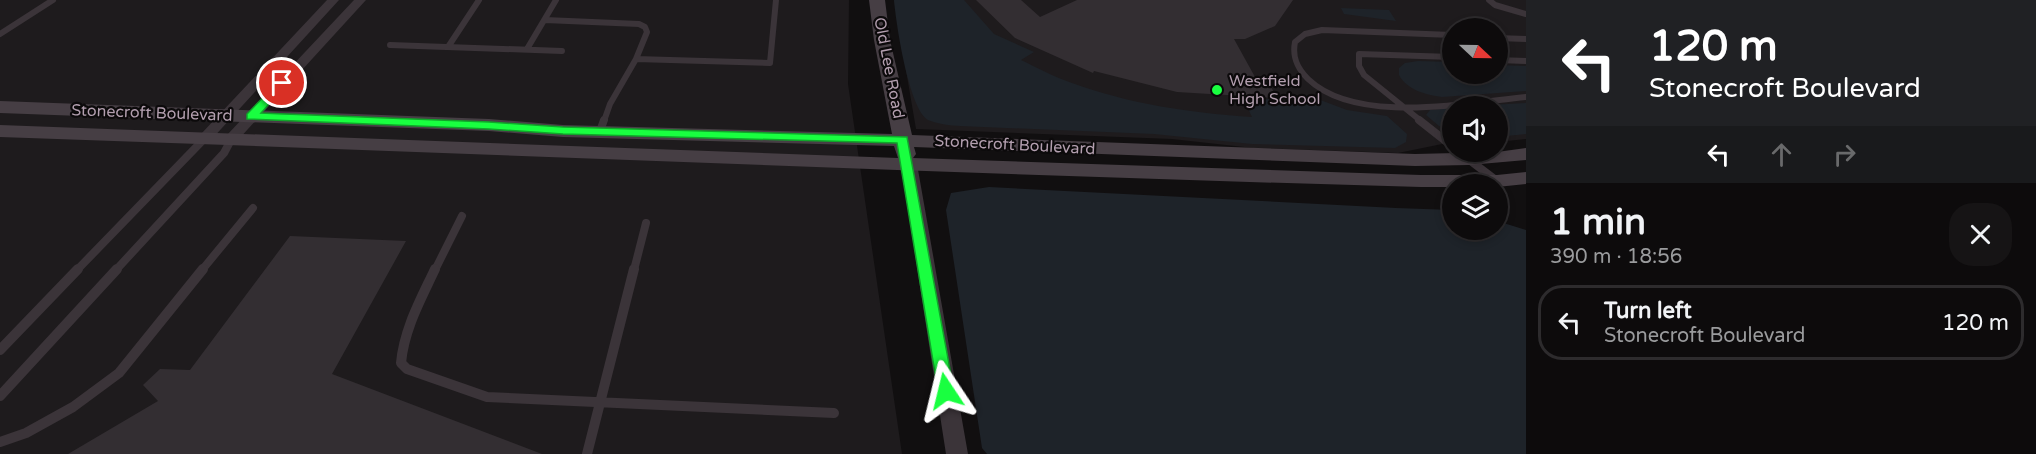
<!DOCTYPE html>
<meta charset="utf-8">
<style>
:root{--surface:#0d0b0c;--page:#161415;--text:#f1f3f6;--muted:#9a9b9d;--line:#2d2b2d}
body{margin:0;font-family:"Varela Round",sans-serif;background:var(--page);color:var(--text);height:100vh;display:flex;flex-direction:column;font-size:22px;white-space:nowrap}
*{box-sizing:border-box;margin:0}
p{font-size:20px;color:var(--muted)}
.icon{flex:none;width:33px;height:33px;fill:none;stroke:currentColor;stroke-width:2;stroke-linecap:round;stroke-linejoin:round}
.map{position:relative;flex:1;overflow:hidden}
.sheet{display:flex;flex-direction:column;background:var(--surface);width:510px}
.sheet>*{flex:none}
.hud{background:#202124;color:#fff;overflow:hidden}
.needle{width:39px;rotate:112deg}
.buttons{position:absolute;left:1442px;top:18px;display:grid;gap:12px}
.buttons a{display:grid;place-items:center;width:66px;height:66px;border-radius:50%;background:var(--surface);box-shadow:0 3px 9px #0003,0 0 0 2px var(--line);font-size:30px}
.pin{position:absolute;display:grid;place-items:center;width:51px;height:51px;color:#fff;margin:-26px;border:3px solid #fff;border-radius:50%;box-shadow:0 2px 6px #0007}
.me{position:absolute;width:66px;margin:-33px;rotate:350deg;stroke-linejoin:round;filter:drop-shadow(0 0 4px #0008)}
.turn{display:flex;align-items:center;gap:21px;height:126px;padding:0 24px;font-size:27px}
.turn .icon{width:78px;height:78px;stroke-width:2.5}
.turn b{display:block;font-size:42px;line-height:51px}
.lanes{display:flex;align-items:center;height:57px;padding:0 24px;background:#0003;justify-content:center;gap:30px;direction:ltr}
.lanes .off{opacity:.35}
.round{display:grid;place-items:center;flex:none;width:63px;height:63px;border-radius:24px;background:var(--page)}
.overview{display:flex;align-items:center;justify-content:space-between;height:102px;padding:0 24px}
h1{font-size:36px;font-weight:800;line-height:45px}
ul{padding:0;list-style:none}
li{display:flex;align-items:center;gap:18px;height:75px;margin:0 12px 9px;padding:0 12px;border:3px solid var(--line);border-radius:24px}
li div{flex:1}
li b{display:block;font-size:22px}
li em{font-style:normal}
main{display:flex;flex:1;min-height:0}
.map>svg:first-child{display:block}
.built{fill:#1e1b1d;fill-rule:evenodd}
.green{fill:#1e2329}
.building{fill:#332e32}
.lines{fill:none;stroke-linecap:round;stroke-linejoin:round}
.lane-far2{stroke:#3b3439;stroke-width:6}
.lane-far1{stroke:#3b3439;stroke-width:8}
.lane{stroke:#3b3439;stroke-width:10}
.street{fill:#3b3439;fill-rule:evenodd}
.secondary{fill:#463e44;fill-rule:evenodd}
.route{fill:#19ff40;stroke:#10a62a;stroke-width:1.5}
.poi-dot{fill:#19ff40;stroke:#0c0a0b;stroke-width:2}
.labels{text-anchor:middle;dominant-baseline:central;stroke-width:4.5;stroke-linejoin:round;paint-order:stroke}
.street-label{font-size:16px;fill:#b39faf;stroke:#0c0a0b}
.poi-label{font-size:16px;fill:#b39faf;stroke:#0c0a0b;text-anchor:start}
</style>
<main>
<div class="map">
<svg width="1526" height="454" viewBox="0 0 1526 454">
<rect width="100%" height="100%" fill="#110f10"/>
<!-- built -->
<path class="built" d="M0,0h849l-1,84 54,370h-902z
M894,0h632v139l-29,3v-36h-45v36l-54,11 -145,-5 -81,-9 -256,-10zM1452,28h45v46h-45z"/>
<!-- green -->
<path class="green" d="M894,0h70l30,34 40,18 -13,8c17,8 33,17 51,23 57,21 120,30 180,34l-9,-19 42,2 22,-5 40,15 40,6 20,18 -1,8 -11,6 -143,-4 -98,-10 -194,-8c-8,0 -26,-3 -32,-6 -19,-11 -32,-96 -34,-120z
M1341,8l48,2 7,11 -52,-7z
M1418,61l34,1v12h45v-9l29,1v25l-84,6c-16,-2 -35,-7 -43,-22v-7l6,-5z
M1526,103v31l-29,3v-31h-26z
M1452,108v24l-13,-6 -13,-11 4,-5z
M989,187l407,21 56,2v20h45v-9l29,9v224h-539l-5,-6 -36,-238 5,-17z"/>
<!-- building -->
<path class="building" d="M976,0h45l19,17 37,-17h216l-18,26 -30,13h-11l21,38 10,1 13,20 -101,-6 -83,-21 -1,2 -78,-35z
M290,236l116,5 -74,133 210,80h-474l90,-53 -15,-16 17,-16 30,1z"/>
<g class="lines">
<!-- lane-far2 -->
<path class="lane-far2" d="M1489,0l6,5 31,9
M545,20l94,4 6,3 2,5 -11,27 134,4 6,-63
M0,34l53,-34
M1452,35l-130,-5 -17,4 -10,8c-3,15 2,26 13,37 48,46 157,24 218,18
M1497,38l29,1
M390,45l172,6
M448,47l31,-47
M527,49l29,-49
M1497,60l29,1
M604,121l6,-17 26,-45
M1421,121l-57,-46 -5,-9v-12l93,3"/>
<!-- lane-far1 -->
<path class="lane-far1" d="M1419,120l33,26
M600,131l4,-11
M1459,152l38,29
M77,270l129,-133
M116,270l108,-117 8,-15
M202,270l51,-62
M435,270l27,-54
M634,270l12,-47"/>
<!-- lane -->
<path class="lane" d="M435,269c-14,30 -31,60 -34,94l6,6 80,28 347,16
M0,350l78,-81
M0,396l117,-127
M0,442l26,-9 47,-26 46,-34 84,-104
M587,454l47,-185"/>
<!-- street -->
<path class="street" d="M327,0h12l-128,140h-10l-2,-3 2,-3z
M354,0h12l-129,141h-10l-2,-3 2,-3z
M909,159l8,5 51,290h-22l-45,-290z"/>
<!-- secondary -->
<path class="secondary" d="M869,0h16l5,40 22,95 503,19 82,-2 29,-4v12l-57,5 -54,1 -501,-19 2,7 -3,4 508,17h76l29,-3v12l-29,3v-3h-45v3h-31c-474,-13 -947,-34 -1421,-50v-12l898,33 -4,-12 -331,-9 -74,-6 -489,-18v-12l489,18 74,6 329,9 -18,-94z"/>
</g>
<!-- route -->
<path class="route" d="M282,80l6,3 -27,30 228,9 74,5 344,10 47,254 -2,5 -6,2 -6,-2 -2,-5 -41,-248 -334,-9 -74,-5 -242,-10v-5l32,-33z"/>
<!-- markers -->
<circle class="poi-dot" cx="1217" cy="90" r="6"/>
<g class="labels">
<!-- street labels -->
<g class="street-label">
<text transform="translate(889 68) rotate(79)">Old Lee Road</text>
<text transform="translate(152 113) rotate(2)">Stonecroft Boulevard</text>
<text transform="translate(1015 145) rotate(3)">Stonecroft Boulevard</text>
</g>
<!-- poi labels -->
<g class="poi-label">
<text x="1229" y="81">Westfield<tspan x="1229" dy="18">High School</tspan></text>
</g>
</g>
</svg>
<div class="buttons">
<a><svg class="needle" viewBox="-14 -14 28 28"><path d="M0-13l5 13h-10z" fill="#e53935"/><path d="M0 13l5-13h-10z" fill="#9a9b9d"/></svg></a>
<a><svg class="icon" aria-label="sound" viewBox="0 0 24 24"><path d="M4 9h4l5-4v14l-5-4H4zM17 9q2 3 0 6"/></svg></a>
<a><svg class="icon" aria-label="layers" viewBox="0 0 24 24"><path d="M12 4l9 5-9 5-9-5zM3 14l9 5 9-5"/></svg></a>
</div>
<div class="pin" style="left:282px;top:83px;background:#d93025"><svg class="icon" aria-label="arrive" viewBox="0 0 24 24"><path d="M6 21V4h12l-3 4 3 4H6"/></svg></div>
<svg class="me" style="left:946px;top:391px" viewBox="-20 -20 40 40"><path d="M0-17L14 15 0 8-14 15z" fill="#19ff40" stroke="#fff" stroke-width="4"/></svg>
</div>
<section class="sheet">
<div class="hud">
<div class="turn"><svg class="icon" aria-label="left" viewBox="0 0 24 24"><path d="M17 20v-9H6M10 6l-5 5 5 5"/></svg><div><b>120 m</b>Stonecroft Boulevard</div></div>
<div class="lanes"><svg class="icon" aria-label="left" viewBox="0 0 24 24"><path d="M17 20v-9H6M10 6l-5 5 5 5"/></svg><svg class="icon off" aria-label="ahead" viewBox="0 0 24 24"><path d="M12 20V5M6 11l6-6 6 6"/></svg><svg class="icon off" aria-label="right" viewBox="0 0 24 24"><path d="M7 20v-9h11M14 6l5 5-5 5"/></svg></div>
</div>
<div class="overview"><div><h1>1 min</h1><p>390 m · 18:56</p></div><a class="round"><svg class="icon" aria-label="close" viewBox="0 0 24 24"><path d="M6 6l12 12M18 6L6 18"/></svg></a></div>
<ul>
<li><svg class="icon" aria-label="left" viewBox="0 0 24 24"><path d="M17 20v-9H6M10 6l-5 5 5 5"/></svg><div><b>Turn left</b><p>Stonecroft Boulevard</p></div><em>120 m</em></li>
</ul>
</section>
</main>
